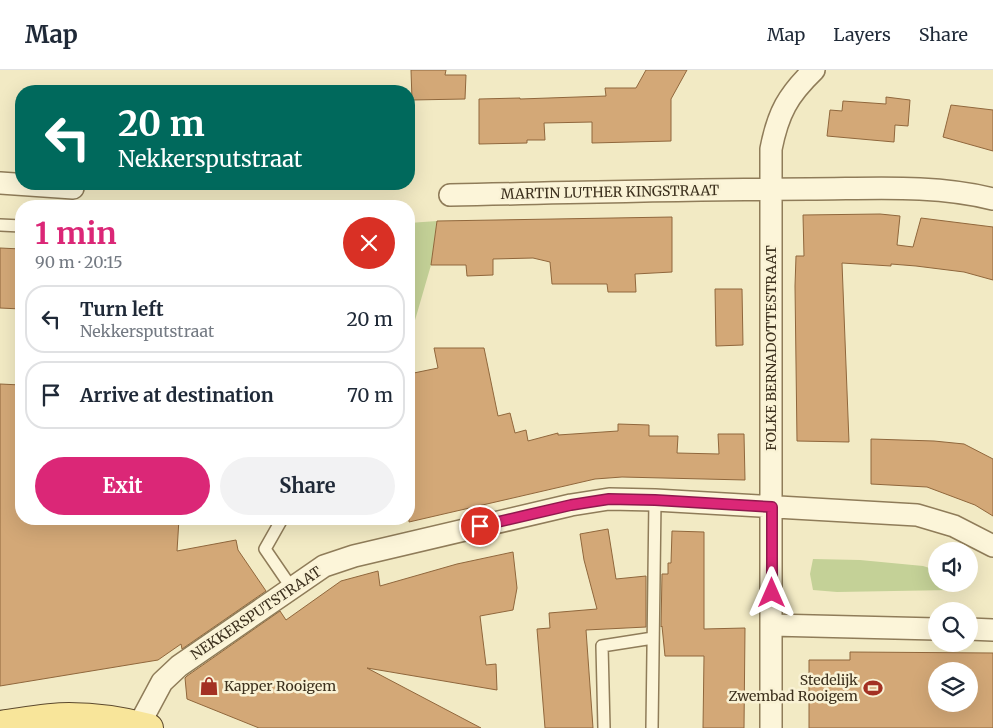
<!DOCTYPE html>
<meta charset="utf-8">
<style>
:root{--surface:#fff;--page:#f2f2f3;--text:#1f2937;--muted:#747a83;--line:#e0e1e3;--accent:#db2777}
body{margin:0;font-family:Merriweather,serif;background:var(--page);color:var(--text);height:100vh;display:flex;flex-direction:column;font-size:19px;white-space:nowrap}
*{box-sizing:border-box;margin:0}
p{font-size:16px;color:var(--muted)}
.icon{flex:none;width:28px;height:28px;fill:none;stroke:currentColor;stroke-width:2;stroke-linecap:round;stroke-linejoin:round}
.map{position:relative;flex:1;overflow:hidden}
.sheet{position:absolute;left:15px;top:130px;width:400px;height:325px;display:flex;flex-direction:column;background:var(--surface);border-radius:20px;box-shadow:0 5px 20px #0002}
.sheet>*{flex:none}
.banner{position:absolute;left:15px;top:15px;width:400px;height:105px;border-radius:20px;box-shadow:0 5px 20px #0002;background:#00695c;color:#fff;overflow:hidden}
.buttons{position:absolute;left:928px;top:472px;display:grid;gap:10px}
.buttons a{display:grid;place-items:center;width:50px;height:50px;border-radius:50%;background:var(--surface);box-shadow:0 5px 20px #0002;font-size:25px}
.pin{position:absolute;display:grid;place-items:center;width:42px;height:42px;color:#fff;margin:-21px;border:2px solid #fff;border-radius:50%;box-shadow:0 1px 5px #0007}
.me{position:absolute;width:55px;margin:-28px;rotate:0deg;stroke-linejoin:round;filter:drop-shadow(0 0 4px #0008)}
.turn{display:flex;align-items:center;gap:18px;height:105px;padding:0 20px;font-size:22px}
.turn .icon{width:65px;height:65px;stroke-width:2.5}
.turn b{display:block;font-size:35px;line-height:42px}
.round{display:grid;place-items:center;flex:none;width:52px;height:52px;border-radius:26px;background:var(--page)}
.overview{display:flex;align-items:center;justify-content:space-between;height:85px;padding:0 20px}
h1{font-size:30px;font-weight:700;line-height:38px;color:var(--accent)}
.action{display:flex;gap:10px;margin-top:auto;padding:10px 20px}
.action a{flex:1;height:58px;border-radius:30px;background:var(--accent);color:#fff;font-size:20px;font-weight:700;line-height:58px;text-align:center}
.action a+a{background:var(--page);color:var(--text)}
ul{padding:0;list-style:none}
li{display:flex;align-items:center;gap:15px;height:68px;margin:0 10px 8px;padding:0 10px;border:2px solid var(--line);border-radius:20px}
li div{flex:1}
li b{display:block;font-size:19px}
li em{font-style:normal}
header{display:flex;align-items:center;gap:30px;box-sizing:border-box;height:70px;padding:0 25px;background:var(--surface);border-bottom:1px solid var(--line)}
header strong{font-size:24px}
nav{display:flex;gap:28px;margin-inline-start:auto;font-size:18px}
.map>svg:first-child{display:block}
.green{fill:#c4d197}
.building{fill:#d3a877;stroke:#90673c;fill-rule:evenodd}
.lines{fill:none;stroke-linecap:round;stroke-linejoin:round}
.service-casing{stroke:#8f7c59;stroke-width:14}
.minor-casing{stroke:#8f7c59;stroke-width:24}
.primary-casing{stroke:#5c492d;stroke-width:30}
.service{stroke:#fcf5d9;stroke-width:11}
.minor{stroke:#fcf5d9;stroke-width:21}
.primary{stroke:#f8e59a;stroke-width:28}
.route-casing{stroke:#8e194d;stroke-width:12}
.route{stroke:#db2777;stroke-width:9}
.labels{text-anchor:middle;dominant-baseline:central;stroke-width:5;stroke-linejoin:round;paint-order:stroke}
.street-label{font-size:14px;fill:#3d311e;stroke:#f9f2d5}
.poi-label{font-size:14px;fill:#3d311e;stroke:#f9f2d5;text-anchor:end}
</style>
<header>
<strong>Map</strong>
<nav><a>Map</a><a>Layers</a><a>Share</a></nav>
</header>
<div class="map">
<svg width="993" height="658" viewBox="0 0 993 658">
<rect width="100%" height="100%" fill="#f2eac4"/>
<!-- green -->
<path class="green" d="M437,151l-6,44 -22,76v-118z
M813,489l47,1 63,6 13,4v14h24l-9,6 -114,2 -24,-2 -3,-16z"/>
<!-- building -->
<path class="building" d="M411,0h35l-1,5h21l-1,24 -53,1z
M646,0h41l-16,29v42l-79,2v-21l-48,1 1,17h-18v3l-48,1v-45l41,-1v1l86,-3 -1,-8h31z
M886,27l24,3 -2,26 -13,-1 -1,17 -67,-6 3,-26 12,1 1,-10 43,3z
M951,35l42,5v41l-50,-14z
M880,144l20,2 -3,29 16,2 8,-29 72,9v53l-29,-8 -48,-6 -25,-2v2l-49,-3 7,179 -52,-1 -2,-155 1,-30h8l-1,-41z
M672,147v55l-37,2 1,18h-28l-1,-8h-55l-2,-22 -17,-4 -40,1v16l-26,1 -1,-11h-35l6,-44z
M0,178l21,1v60l-21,-1z
M715,219h27l1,56 -27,1z
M434,278h50l14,68 12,-3 5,20 11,-3 2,11 30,-8v2l60,-4v-7l31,1v11h29l-1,17 42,1 -1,-20h26l1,46 -123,-3 -27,2 -186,43v-148l29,-6z
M0,314l21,1v134h158l-2,32 59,-11 2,10 28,41 -84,58 -1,-5 -23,16 -158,26z
M871,369l63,2 30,3 29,15v57l-18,-11 -48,-18 -56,-3z
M608,459l8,50 30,-3v51l-60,3 7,98h-48l-8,-99 13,-1 -1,-15 48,-4 -13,-49 -4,-26z
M672,461l32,1v97l41,-1 -1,100h-41l1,-72h-39l-3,-30 -1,1 1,-53h6v-11h3z
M513,482l4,36 -4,22 -33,6 6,49 10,-1 1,26 -130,-22 114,60h-222l-72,-29 -2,-21 2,-2 93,-65 6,9 55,-39 37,-10 2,15 77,-22z
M850,582l143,1v75h-184v-68h41zM936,601h33v33h-33z"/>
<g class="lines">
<!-- service casing -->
<g class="service-casing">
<path id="service" d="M0,155l21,1
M282,449l-17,30 26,38
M604,658l-2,-82 51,-8
M652,658l3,-228"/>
</g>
<!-- minor casing -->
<g class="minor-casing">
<path id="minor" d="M0,113l73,5
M450,125c119,-2 239,-6 359,-6 61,0 124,-5 184,10
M772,555l164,4
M969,559l24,1
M139,655l23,-43 17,-16 145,-100 30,-10 217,-51 38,-6 46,1 262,15 37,11 39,20
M771,658v-579c7,-36 17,-54 43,-79"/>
</g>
<!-- primary casing -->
<g class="primary-casing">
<path id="primary" d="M0,655c23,-3 46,-8 69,-8 26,0 54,4 80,11"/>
</g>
<!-- service -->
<use href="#service" class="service"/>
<!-- minor -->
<use href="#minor" class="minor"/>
<!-- primary -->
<use href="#primary" class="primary"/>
</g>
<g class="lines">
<!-- route casing -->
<g class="route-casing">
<path id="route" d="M480,456l91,-21 38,-6 46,1 117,7v86"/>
</g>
<!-- route -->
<use href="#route" class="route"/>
</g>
<!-- icons -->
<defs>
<g id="shop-bare" transform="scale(1.5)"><path d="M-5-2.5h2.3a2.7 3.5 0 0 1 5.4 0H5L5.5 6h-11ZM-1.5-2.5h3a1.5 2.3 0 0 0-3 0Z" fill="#a33123" stroke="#f9f2d5" stroke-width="2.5" paint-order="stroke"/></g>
<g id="stadium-bare" transform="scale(1.5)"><path d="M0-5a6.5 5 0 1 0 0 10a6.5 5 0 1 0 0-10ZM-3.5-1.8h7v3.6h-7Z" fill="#a33123" stroke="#f9f2d5" stroke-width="2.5" paint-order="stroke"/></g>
</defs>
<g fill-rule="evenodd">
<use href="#shop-bare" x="209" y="616"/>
<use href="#stadium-bare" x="873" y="618"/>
</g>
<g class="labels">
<!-- street labels -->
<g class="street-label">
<text transform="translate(610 122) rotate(-1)">MARTIN LUTHER KINGSTRAAT</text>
<text transform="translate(771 278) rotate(-90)">FOLKE BERNADOTTESTRAAT</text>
<text transform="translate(256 543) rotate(-34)">NEKKERSPUTSTRAAT</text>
</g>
<!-- poi labels -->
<g class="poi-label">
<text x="858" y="610">Stedelijk<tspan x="858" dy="16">Zwembad Rooigem</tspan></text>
<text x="224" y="616" text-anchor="start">Kapper Rooigem</text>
</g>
</g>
</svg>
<div class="buttons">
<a><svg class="icon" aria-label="sound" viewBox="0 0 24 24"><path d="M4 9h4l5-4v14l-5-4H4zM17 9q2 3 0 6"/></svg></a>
<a><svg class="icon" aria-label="search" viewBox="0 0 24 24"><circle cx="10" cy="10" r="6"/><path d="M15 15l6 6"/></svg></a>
<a><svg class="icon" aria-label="layers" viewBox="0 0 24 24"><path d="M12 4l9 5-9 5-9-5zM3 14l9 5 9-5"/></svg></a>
</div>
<div class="pin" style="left:480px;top:456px;background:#d93025"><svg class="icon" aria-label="arrive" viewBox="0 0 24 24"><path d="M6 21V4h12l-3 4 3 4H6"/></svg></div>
<svg class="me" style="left:772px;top:523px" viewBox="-20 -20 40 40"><path d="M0-17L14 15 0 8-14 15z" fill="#db2777" stroke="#fff" stroke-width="4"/></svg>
<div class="banner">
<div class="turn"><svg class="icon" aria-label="left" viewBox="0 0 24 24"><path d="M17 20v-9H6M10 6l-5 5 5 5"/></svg><div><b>20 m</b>Nekkersputstraat</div></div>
</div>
<section class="sheet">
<div class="overview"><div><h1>1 min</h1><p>90 m · 20:15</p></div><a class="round" style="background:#d93025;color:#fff"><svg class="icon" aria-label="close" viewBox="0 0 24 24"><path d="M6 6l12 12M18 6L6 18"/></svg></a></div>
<ul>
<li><svg class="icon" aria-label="left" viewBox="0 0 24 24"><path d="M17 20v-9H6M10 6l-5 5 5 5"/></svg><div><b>Turn left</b><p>Nekkersputstraat</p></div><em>20 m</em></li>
<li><svg class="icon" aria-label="arrive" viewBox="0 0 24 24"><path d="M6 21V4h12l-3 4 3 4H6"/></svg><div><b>Arrive at destination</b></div><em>70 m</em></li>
</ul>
<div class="action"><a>Exit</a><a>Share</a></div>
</section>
</div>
